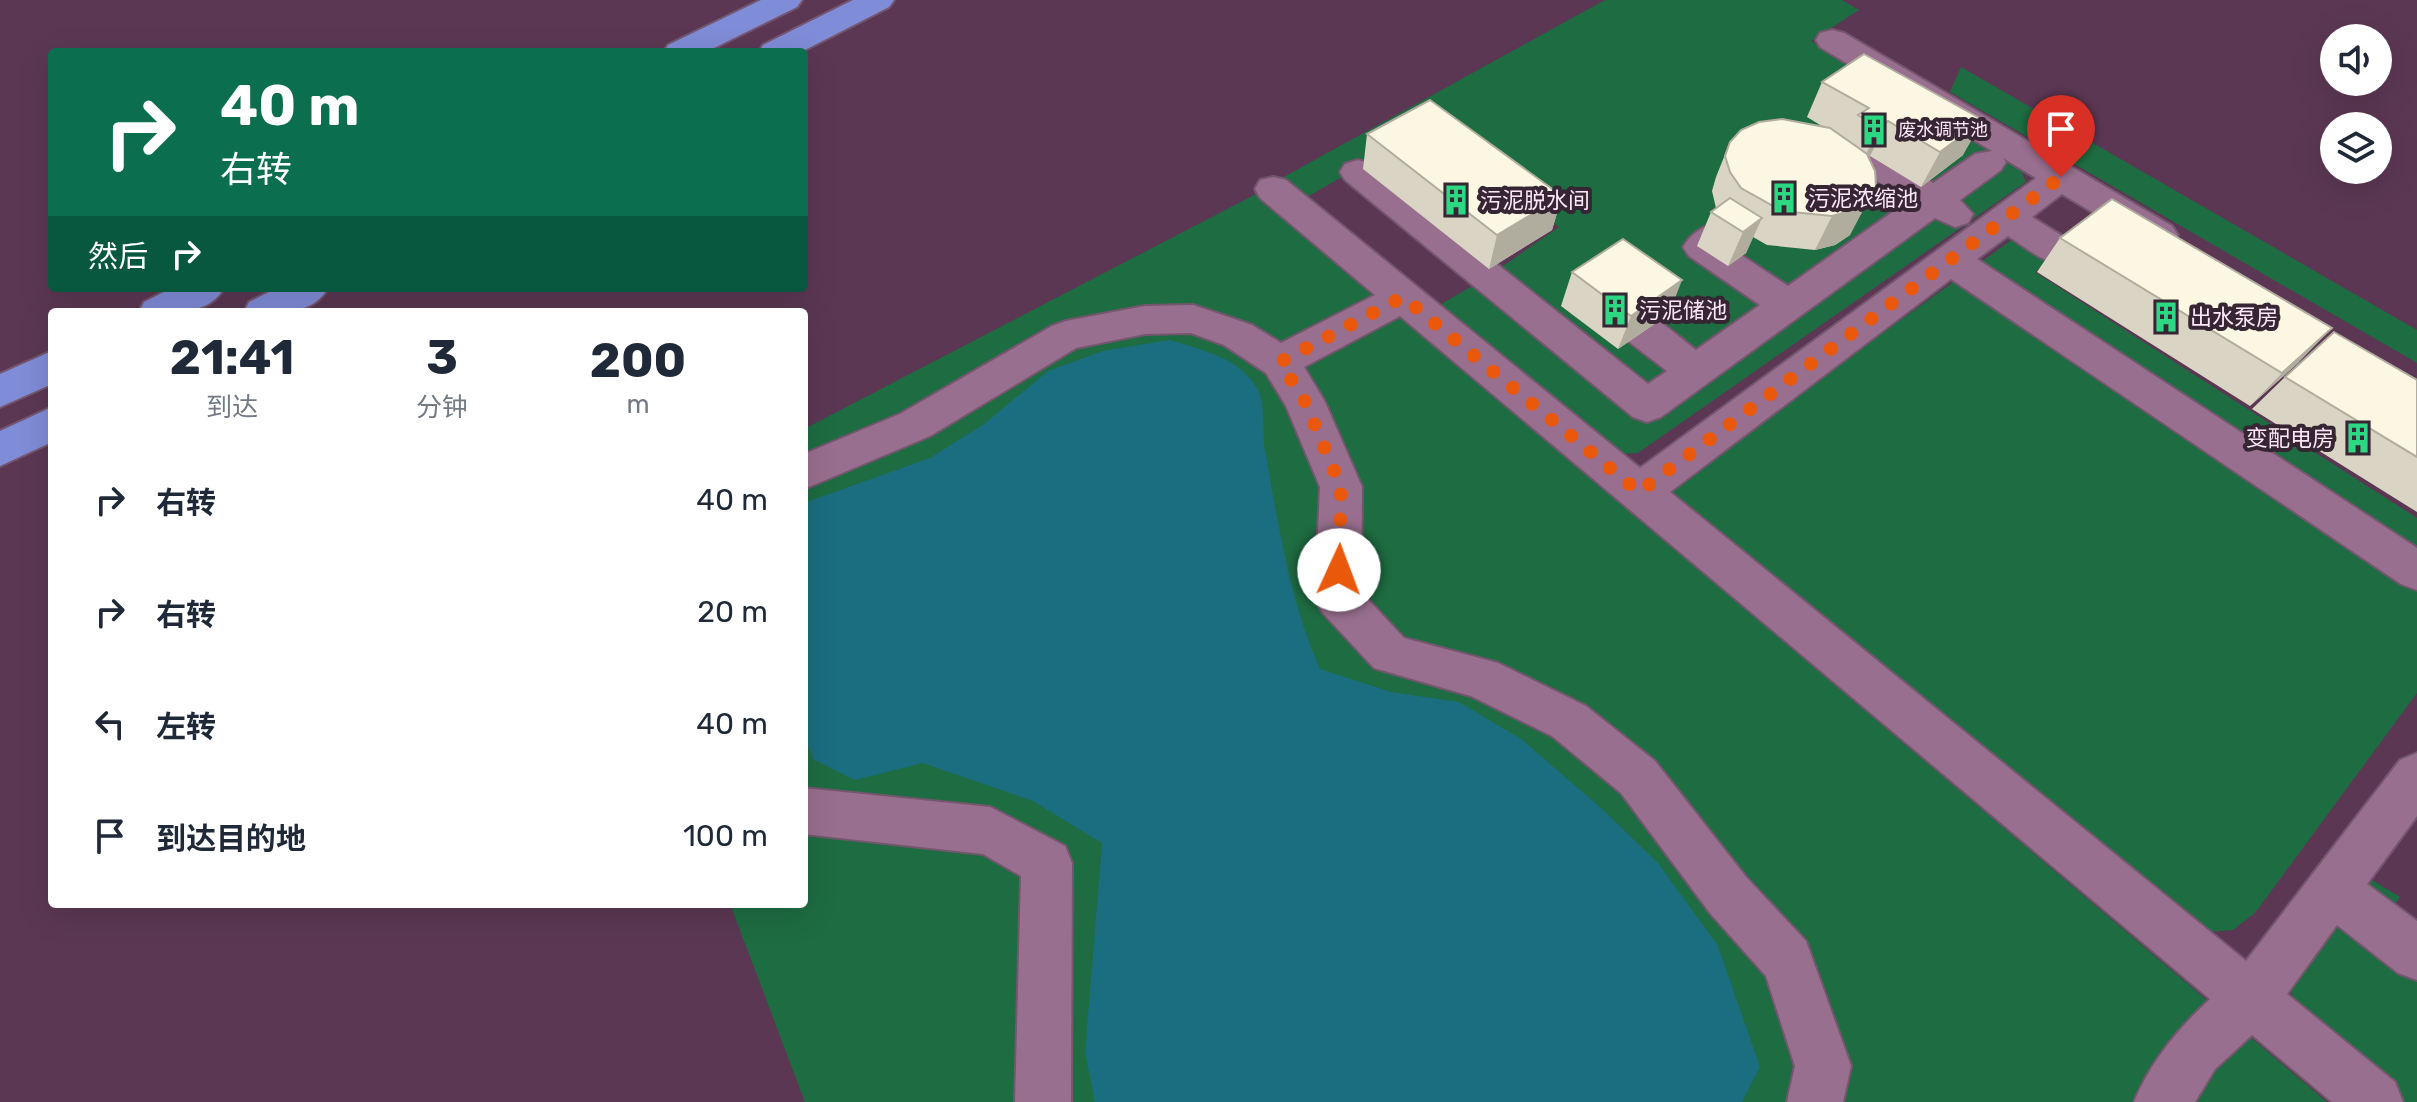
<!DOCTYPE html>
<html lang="zh">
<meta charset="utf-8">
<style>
:root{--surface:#fff;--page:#f2f2f3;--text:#1f2937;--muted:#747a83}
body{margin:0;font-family:Rubik,"Noto Sans SC",sans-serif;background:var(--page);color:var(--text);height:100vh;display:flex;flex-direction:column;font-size:30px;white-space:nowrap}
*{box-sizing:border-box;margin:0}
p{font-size:26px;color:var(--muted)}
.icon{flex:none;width:44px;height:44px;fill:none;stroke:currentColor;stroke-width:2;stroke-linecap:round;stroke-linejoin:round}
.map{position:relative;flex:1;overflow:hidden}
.panel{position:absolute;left:48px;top:308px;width:760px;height:600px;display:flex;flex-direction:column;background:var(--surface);border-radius:8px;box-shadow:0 8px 32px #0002}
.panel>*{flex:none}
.top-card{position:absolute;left:48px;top:48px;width:760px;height:244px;border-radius:8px;box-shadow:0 8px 32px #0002;background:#0b6e4f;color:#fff;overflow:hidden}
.tools{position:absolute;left:2320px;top:24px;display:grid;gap:16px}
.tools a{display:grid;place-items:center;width:72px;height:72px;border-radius:50%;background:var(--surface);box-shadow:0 8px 32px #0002;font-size:40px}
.pin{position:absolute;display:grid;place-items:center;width:68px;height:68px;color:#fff;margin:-82px -34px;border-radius:50% 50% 50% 0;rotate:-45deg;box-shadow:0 0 8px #0007}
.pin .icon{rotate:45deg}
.me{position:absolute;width:88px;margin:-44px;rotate:2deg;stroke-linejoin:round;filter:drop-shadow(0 0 6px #0008)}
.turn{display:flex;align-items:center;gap:28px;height:168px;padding:0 40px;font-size:36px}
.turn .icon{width:104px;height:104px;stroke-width:2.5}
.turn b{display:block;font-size:56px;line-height:68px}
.then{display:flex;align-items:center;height:76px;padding:0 40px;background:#0003;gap:16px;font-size:30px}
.eta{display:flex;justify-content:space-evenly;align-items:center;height:136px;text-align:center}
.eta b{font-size:48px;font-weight:700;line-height:56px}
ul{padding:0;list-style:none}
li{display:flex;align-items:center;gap:24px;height:112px;padding:0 40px}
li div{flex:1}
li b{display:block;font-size:30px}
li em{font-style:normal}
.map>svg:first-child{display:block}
.green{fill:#1e6c42}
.water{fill:#1b6e7f}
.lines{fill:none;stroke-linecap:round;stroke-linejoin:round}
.minor-casing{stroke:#74566e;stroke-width:4}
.motorway-casing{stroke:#74566e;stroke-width:4}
.minor{fill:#986f8e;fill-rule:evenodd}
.motorway{fill:#7f8cd7;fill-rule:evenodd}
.wall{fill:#d9d4c3}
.shaded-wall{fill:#b0ad9f}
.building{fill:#fcf7e3;stroke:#b0ad9f;stroke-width:2}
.route{stroke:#ea580c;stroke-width:14;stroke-dasharray:0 25.2}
.labels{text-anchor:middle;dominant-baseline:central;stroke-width:8;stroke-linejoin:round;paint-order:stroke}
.far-poi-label{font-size:18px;fill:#fee7f8;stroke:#362532;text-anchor:start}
.poi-label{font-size:22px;fill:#fee7f8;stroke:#362532;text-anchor:start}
</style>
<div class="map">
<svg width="2417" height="1102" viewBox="0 0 2417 1102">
<rect width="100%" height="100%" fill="#5b3753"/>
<!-- green -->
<path class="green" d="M1605,0h237l17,10 -48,31 204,117 11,24 -388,271 -21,1 -184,-145 54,-32 72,-50 -131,-99 -121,69 -27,-18z
M1961,67l456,263v33l-467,-271z
M1256,194l1071,908h-1522l-75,-198h74v-475z
M2013,239l36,21 -14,12 382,246v175l-162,220 -22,17 -24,2 -539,-433 6,-17z
M2367,877l33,20 -25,35 42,33v137h-14c-39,-32 -105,-70 -115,-122z"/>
<!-- water -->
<path class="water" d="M1170,340c32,10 71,18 88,50 8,15 4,43 7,61 14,75 24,148 55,218l71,23 68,10 62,37 79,68 58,56 60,83 42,121 -18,35h-647l-10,-50 17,-209 -69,-42 -110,-38 -68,17 -42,-21 -9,-26v-230l126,-45 54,-34 64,-53 55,-20z"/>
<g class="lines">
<!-- minor casing -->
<g class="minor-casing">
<path id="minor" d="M1832,30l12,3 328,193 6,9 -6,9 -13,4 -13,-4 -84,-50 -30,23 43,27 6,9 -6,9c-26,8 -46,-13 -67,-26l-31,23 440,289v42l-16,-6 -450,-305 -281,213 576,469 154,-201 17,-7v63l-50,68 50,37v59l-19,-7 -61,-48 -50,69 108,88 8,20h-71l-80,-67 -37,34 -20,33h-61c17,-41 44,-73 76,-103l-810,-683 -96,51 21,35 37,85 -1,105 43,46 94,25 88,43 69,55 91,116 60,64 45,125 -8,36h-56l8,-36 -29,-90 -56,-63 -89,-120 -69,-57 -81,-40 -97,-28 -52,-56 -7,-14 5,-111 -34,-81 -20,-33 -42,-28 -33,-12 -46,1 -69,14 -146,88 -126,53v-35l96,-40 152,-88 14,-5 79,-15 48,-1 59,20 29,18 94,-48 -115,-97 -5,-9 5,-9 13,-3 13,3 354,288 396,-290 -33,-20 3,4 -5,8 -41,30 13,14 -5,9 -13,4 -20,-9 -274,199 -14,5 -14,-5 -288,-237 -5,-8 5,-8 13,-4 13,4 277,220 19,-13 -48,-37 -5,-10 5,-10c30,-9 54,19 77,36l64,-45 -71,-49 -6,-9c13,-22 42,-34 58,-8l-9,10 56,37 120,-85 -51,-33 -5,-8 5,-8c28,-8 54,17 76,31l42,-29 17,-3 -172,-104 -4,-7 4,-7z
M804,788l186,19 75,39 7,17 -1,239h-56l6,-226 -38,-22 -179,-20z"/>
</g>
<!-- motorway casing -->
<g class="motorway-casing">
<path id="motorway" d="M761,0h41l-5,7 -91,45h-42l4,-7z
M853,0h41l-5,7 -88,45h-42l4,-7z
M172,288h52c-17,30 -56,24 -85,24l5,-10z
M277,288h51c-17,30 -55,24 -84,24l5,-10z
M52,351v33l-52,23v-33z
M52,407v35l-52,24v-35z"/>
</g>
<!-- minor -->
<use href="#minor" class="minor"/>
<!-- motorway -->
<use href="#motorway" class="motorway"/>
</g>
<!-- wall -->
<path class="wall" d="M1822,82l141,73 -42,32 -51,-31 -2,1 -18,78 -15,10 -20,5 -48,-5 -14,-8 -7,16 -18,13 -31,-20 14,-34 5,-4 -4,-17 4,-14 14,-35 95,-14 -18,-11z
M1367,134l195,62 -10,34 -63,39 -126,-100z
M2060,238l239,124 -49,44 -213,-134z
M1572,272l97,42 -51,35 -57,-43z
M2285,377l132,3v132l-165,-103z"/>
<!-- shaded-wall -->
<path class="shaded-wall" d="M1983,120l-20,35 -42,32 19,-35z
M1888,121l-18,35 -8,6 17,-34z
M1876,186l-26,49 -15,10 -20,5 17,-34z
M1562,196l-10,34 -63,39 8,-34z
M1762,218l-16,35 -18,13 15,-34z
M1682,280l-13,34 -51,35 13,-33z
M2332,328l-33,34 -49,44 32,-33z"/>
<!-- building -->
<path class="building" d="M1864,54l119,66 -43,32 -52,-31 -9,7 -21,-13 11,-7 -47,-26z
M1430,100l132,96 -65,39 -130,-101z
M1782,119l48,9 37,26 8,17 1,15 -8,14 -15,10 -21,6 -50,-5 -41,-23 -11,-16 -5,-16 5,-14 11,-12 18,-8z
M1730,198l32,20 -19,14 -32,-20z
M2112,199l220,129 -50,45 -222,-135z
M1623,239l59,41 -51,36 -59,-44z
M2334,332l83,48v77l-132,-80z"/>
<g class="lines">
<!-- route -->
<path class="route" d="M1339,570l2,-83 -36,-85 -25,-40 123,-65 236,195 422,-315"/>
</g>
<!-- icons -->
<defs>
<g id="building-bare" transform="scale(2.4)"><path d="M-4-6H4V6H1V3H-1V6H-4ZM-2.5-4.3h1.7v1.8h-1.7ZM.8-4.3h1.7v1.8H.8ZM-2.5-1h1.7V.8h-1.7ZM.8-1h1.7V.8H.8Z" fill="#2dd883" stroke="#362532" stroke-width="2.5" paint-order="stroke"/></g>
</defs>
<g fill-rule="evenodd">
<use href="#building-bare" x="1874" y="130"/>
<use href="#building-bare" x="1784" y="198"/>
<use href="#building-bare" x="1456" y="200"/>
<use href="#building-bare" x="1615" y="310"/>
<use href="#building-bare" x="2166" y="317"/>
<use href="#building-bare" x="2358" y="438"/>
</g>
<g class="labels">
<!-- far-poi labels -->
<g class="far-poi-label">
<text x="1898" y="130">废水调节池</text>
</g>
<!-- poi labels -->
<g class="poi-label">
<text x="1808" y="198">污泥浓缩池</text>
<text x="1480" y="200">污泥脱水间</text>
<text x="1639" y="310">污泥储池</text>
<text x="2190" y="317">出水泵房</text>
<text x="2334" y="438" text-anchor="end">变配电房</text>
</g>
</g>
</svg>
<div class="tools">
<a><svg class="icon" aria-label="sound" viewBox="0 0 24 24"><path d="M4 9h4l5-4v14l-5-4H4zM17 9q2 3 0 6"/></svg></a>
<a><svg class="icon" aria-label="layers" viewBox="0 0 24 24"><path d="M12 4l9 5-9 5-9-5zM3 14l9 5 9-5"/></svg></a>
</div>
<div class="pin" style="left:2061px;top:177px;background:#d93025"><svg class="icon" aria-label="arrive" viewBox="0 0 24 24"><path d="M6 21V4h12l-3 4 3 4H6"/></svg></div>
<svg class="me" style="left:1339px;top:570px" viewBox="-20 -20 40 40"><circle r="19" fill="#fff"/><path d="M0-13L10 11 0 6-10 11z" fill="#ea580c"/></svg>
<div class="top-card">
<div class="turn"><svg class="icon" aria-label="right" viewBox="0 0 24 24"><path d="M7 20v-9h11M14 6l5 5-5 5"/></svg><div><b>40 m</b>右转</div></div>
<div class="then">然后<svg class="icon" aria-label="right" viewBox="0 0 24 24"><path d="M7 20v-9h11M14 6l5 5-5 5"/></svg></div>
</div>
<section class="panel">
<div class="eta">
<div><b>21:41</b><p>到达</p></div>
<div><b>3</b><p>分钟</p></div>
<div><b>200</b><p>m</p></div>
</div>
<ul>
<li><svg class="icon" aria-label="right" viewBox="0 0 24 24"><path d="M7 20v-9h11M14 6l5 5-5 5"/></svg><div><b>右转</b></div><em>40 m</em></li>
<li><svg class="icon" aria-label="right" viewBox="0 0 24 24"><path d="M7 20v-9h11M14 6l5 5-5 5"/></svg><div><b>右转</b></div><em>20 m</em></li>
<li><svg class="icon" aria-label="left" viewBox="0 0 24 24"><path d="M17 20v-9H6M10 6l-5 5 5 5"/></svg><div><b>左转</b></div><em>40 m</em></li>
<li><svg class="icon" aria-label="arrive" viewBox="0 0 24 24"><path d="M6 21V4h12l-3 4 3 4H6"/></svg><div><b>到达目的地</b></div><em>100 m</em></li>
</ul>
</section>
</div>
